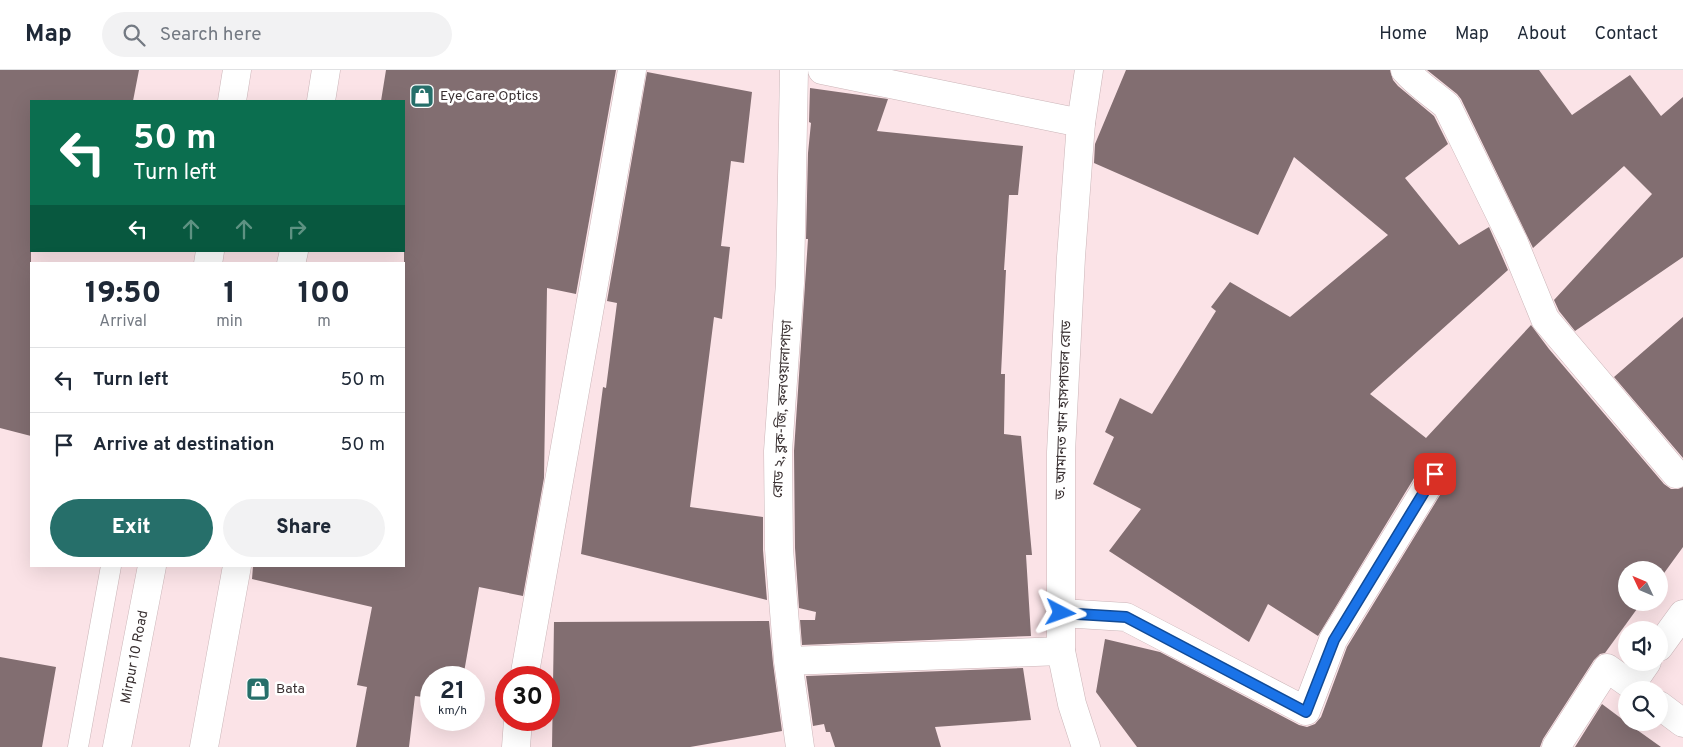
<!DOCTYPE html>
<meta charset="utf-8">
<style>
:root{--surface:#fff;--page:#f2f2f3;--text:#1f2937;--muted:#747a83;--line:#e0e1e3;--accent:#266f6a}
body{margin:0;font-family:Overpass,"Noto Sans Bengali",sans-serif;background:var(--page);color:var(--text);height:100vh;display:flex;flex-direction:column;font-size:19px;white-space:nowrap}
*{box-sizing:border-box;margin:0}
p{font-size:16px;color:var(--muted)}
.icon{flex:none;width:28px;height:28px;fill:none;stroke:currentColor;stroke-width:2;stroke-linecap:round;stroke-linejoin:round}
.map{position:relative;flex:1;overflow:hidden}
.details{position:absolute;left:30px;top:192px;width:375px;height:305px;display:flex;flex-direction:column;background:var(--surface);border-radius:0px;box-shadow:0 5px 20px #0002}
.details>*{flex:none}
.top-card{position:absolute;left:30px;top:30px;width:375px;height:152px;border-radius:0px;box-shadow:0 5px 20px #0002;background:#0b6e4f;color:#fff;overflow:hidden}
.needle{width:32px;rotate:314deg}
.tools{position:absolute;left:1618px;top:491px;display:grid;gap:10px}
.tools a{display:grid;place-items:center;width:50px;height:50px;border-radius:50%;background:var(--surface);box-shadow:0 5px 20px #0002;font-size:25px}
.speed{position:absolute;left:420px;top:596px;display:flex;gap:10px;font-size:25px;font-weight:700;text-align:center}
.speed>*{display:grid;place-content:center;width:65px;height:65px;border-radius:50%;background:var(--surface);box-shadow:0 5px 20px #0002;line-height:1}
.speed small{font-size:12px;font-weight:400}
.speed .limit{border:8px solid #d22;background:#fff;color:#111}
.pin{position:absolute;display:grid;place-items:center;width:42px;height:42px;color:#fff;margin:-21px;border-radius:10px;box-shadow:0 2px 8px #0006}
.me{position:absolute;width:55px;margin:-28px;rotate:94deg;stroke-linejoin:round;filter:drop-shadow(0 0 4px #0008)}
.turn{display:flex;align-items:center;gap:18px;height:105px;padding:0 20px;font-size:22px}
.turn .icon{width:65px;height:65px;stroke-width:2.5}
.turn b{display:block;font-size:35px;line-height:42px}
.lanes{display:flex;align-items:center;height:48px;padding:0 20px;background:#0003;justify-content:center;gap:25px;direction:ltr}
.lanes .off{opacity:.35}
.eta{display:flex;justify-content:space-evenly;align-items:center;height:85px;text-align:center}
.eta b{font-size:30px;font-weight:800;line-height:35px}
.button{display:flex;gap:10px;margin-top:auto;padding:10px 20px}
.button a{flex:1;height:58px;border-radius:30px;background:var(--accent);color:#fff;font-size:20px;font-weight:800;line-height:58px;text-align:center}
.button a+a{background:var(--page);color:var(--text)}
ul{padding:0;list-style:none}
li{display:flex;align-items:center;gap:15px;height:65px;padding:0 20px;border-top:1px solid var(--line)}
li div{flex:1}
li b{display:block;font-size:19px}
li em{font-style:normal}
header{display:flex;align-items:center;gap:30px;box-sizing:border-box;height:70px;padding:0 25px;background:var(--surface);border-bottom:1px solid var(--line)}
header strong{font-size:24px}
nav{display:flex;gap:28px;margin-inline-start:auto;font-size:18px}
.search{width:350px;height:45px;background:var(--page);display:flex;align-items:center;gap:12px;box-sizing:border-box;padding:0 18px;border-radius:28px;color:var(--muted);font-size:19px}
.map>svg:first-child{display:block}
.building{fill:#826e71}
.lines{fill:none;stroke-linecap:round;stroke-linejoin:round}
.service-casing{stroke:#cbb5b8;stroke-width:21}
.minor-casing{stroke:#cbb5b8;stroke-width:29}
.tertiary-casing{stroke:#cbb5b8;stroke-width:29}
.primary-casing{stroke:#cbb5b8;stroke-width:29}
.service{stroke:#fff;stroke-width:20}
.minor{stroke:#fff;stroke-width:28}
.tertiary{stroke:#fff;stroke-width:28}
.primary{stroke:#fff;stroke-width:28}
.route-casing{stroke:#114b97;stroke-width:12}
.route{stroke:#1a73e8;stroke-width:9}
.labels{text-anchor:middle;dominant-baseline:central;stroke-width:5;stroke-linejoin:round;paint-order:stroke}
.poi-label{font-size:14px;fill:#393031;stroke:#fff;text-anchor:start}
.street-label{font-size:14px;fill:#393031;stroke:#fff}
</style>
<header>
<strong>Map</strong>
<div class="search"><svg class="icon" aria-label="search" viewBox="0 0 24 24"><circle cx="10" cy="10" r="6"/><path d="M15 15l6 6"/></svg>Search here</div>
<nav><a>Home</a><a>Map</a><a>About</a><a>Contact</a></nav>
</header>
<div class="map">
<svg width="1683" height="677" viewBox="0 0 1683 677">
<rect width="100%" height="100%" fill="#fbe3e7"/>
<!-- building -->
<path class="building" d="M0,0h139l-6,31h-102v335l-31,-8z
M386,0h230l-40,224 -29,-6 -3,190 -21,118 -44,-9 -16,91h-32v20l-16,-2 -6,51h-53l11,-60 -10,-2 15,-78 -120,-28 1,-13h151v-465h-23z
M1126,0h264l3,10 5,6 36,30 14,28 -43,34 54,67 30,-18 19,43 -138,124 56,44 105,-113 18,24 115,135 7,5h7l5,-2v60l-24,33v-10h-33v32h16l-37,51 -5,1 -6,6 -51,79 -3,8h-403l-41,-55 9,-53 55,13 139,73 8,2 8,-3 6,-7 26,-70 101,-165 3,-7 -2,-8 -6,-7 -7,-2 -8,2 -6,5 -104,171 -50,-32 -19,38 -140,-91 32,-42 -48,-25 21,-47 -9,-5 15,-34 32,16 64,-103 -5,-4 19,-25 60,35 98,-82 -94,-78 -36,78 -164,-72 1,-19z
M1427,0h112l33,45 58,-40 31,41 22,-19v160l-108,74 -16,-20 -5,-11 98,-106 -28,-28 -91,82 -72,-149 -4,-5z
M647,2l105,20 -8,71 -13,-2 -10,85 9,1 -8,72 -8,-2 -24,190 73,10v33l4,50 -186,-46 22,-167 3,1 11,-85 -10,-2z
M810,18l78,11 -11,32 146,15 -5,49h-9l-5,75h2l-5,104h4l-1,60 17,2 11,119h-6l5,81 -229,9 -2,-25h15l1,-8 -17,-4 -4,-60 -1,-97 14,-212h-2l2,-86 3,-30 -2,-1z
M1683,247v141l-69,-81z
M769,551l4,42 9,68 -92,16h-138l2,-125z
M0,587l56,10 -14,80h-42z
M1023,598l8,52 -96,7 6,20h-106l-5,-15h-4l-2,-8 -11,2 -7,-50z
M1602,634l24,18 35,25h-86z"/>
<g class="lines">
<!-- service casing -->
<g class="service-casing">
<path id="service" d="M78,677l33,-181"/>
</g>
<!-- minor casing -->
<g class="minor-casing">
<path id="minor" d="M794,0l-4,213 -12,168 1,98 9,112 12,86
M822,0l259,53
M1405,0c12,14 28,24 42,36l67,137 31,76 131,155
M1061,543l65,4 180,94 27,-71 102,-166
M1659,577l24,-33
M788,591l273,-10
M524,608l108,-608
M1631,615l16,-23
M1659,635l24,18
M516,677l2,-27
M1556,677l51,-79 31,22"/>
</g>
<!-- tertiary casing -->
<g class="tertiary-casing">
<path id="tertiary" d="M1086,677l-14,-43 -11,-53v-199l10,-195 10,-134 8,-53"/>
</g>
<!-- primary casing -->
<g class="primary-casing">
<path id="primary" d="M232,31l5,-31
M321,31l5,-31
M208,194l2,-13
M291,194l3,-13
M117,677l35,-181
M204,677l33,-181"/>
</g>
<!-- service -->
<use href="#service" class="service"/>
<!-- minor -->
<use href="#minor" class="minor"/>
<!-- tertiary -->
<use href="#tertiary" class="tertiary"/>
<!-- primary -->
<use href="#primary" class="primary"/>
</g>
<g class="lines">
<!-- route casing -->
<g class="route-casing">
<path id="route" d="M1061,543l65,4 180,95 28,-72 101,-166"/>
</g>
<!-- route -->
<use href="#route" class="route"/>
</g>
<!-- icons -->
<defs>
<g id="shop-square" transform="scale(1.25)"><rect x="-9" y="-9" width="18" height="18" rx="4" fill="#266f6a" stroke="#fff"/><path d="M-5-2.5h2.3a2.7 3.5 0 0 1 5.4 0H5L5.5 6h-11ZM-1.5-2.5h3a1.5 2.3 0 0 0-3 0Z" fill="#fff"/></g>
</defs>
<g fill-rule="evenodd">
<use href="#shop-square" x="422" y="26"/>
<use href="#shop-square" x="258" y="619"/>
</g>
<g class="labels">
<!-- poi labels -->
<g class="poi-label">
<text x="440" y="26">Eye Care Optics</text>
<text x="276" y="619">Bata</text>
</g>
<!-- street labels -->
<g class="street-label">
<text transform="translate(783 339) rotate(-87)">রোড ২, ব্লক-জি, কলওয়ালাপাড়া</text>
<text transform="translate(1064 340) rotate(-88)">ড. আমানত খান হাসপাতাল রোড</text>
<text transform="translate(135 587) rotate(-79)">Mirpur 10 Road</text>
</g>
</g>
</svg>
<div class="tools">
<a><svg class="needle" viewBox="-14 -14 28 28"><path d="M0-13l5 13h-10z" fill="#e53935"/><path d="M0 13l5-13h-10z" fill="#747a83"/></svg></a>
<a><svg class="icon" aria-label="sound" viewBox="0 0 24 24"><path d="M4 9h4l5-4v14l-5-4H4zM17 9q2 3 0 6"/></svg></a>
<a><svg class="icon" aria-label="search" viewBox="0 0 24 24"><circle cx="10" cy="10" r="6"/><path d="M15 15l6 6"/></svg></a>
</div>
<div class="speed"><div>21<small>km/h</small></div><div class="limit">30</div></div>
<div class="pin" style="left:1435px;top:404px;background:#d93025"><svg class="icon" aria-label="arrive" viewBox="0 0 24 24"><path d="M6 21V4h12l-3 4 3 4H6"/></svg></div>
<svg class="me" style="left:1061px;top:543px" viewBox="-20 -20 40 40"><path d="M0-17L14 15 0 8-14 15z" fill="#1a73e8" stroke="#fff" stroke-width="4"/></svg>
<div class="top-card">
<div class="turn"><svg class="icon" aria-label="left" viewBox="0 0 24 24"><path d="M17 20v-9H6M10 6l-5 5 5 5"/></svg><div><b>50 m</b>Turn left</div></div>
<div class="lanes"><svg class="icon" aria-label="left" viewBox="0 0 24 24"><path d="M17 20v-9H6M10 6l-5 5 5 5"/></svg><svg class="icon off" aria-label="ahead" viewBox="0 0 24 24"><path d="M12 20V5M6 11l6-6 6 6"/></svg><svg class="icon off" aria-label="ahead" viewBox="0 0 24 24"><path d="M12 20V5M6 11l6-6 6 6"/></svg><svg class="icon off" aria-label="right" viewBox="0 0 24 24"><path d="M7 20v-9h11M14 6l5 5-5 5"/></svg></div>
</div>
<section class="details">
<div class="eta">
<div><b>19:50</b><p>Arrival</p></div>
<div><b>1</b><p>min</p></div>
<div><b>100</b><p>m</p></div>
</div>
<ul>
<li><svg class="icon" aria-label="left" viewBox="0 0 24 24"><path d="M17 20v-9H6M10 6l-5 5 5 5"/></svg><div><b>Turn left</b></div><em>50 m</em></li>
<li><svg class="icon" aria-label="arrive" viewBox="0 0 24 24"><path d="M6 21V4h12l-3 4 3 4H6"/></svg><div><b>Arrive at destination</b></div><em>50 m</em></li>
</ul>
<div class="button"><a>Exit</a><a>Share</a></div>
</section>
</div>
